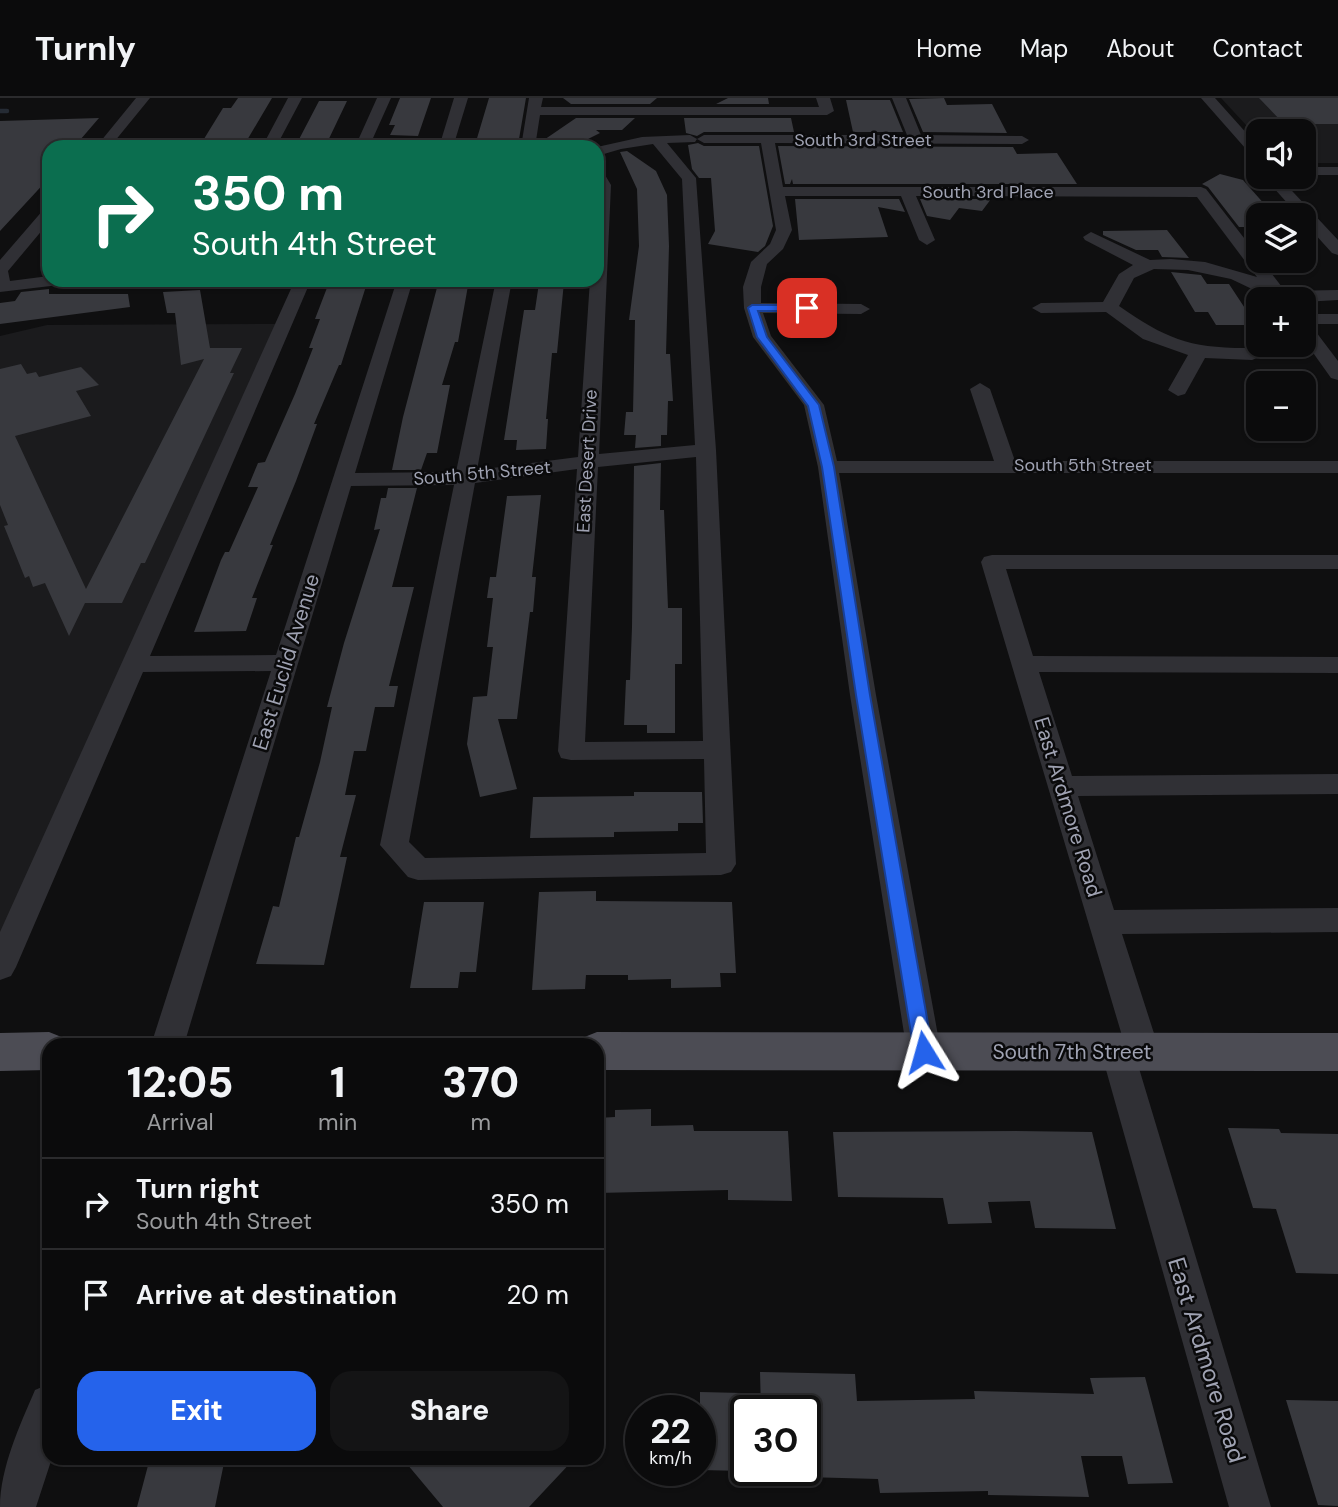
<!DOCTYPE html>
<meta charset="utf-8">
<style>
:root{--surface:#0b0b0c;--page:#141415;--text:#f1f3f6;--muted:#9a9b9d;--line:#2b2b2d;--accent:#2563eb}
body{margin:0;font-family:"DM Sans",sans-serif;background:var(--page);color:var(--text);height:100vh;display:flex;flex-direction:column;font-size:26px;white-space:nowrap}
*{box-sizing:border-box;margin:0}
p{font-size:23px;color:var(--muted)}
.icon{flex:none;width:38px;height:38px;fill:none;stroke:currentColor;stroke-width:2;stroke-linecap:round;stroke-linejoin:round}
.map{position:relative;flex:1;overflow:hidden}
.panel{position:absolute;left:42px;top:940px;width:562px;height:427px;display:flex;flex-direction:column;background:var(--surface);border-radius:21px;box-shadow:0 2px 5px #0004,0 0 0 2px var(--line)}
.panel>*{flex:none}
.banner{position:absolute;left:42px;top:42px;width:562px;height:147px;border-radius:21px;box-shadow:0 2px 5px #0004,0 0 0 2px var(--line);background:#0b6e4f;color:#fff;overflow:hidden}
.buttons{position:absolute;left:1246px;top:21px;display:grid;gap:14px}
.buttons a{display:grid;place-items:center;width:70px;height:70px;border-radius:14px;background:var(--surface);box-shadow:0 2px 5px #0004,0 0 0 2px var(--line);font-size:35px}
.speed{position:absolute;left:625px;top:1297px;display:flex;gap:14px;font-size:35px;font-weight:700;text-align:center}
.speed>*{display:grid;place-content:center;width:91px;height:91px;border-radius:50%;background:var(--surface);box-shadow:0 2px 5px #0004,0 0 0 2px var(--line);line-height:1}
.speed small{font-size:18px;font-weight:400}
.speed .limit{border:4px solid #111;border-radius:10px;background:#fff;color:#111}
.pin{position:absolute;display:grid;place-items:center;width:60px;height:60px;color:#fff;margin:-30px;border-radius:14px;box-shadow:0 4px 10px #0006}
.me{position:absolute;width:77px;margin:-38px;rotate:352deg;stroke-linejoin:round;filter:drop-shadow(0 0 5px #0008)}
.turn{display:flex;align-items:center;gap:24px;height:147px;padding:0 35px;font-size:32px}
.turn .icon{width:91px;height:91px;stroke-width:2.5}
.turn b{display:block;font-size:49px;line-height:60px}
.eta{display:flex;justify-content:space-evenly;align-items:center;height:119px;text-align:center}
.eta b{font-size:42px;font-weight:800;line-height:49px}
.button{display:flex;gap:14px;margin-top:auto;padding:14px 35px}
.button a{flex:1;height:80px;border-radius:21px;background:var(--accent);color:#fff;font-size:28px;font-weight:800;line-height:80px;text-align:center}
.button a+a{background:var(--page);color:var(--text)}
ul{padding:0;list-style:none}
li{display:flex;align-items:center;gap:21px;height:91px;padding:0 35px;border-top:2px solid var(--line)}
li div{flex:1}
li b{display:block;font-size:26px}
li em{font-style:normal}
header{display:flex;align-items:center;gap:42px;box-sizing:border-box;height:98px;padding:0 35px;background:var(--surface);border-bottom:2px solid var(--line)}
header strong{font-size:33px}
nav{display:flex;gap:38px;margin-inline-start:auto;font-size:24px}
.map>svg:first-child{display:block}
.built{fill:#1b1b1d}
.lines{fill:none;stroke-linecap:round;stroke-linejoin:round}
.stream{stroke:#252b34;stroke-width:4.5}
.building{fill:#38393e}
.minor{fill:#303035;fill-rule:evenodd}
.major{fill:#4c4c54;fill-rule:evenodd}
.route{fill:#2563eb;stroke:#184099;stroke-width:2}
.labels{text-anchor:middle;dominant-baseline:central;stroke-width:5;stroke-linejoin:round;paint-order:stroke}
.far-street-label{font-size:18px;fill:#9fa2b2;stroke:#0a0a0b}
.street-label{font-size:21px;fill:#9fa2b2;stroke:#0a0a0b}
.near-street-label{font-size:24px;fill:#9fa2b2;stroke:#0a0a0b}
</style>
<header>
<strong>Turnly</strong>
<nav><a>Home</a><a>Map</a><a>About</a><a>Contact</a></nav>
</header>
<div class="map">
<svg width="1338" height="1409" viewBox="0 0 1338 1409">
<rect width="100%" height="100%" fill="#0f0f10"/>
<!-- built -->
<path class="built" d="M1221,0h117v65h-34v-32h-46v7z
M279,226l-279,637v-625l47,-11z"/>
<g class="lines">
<!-- stream -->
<path class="stream" d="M0,13h7"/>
</g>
<!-- building -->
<path class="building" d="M238,0h34l-29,49h-44l24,-39h8z
M400,0h31l-13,38 -28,-1 5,-10h-6z
M489,0h37l-8,47h-43z
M563,0h94l-7,6h-79z
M728,0h40l1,6h-53z
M944,0l3,7 45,-1 15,29 -84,-1 -14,-33z
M1259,0h79v26h-54z
M846,2h44l13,32h-50z
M319,3h28l-22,46h-30z
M99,20l-25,29h-25v31l-49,53v-110z
M576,20h59l-13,12h-26l4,3 -22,11h-40z
M684,20h107l3,14h-90l-7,4 -11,-3z
M698,45l6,3h55l14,80 -8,20 -7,6 -50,-8 7,-13 -4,-53h-12l-7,-9 -4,-24z
M778,48l235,1 4,7 40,-1 20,31h-284l-1,-5 -2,5h-5z
M627,53l29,20 11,24 2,51 -3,108h4l3,47h-5l-1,34h-6v11l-26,2 1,-13h-12l2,-23h7l2,-92h-6l10,-74 -2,-57 -17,-37z
M1220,76l23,6 31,35h-16v12h-19l-31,-40 -6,-3z
M795,101h104l6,13 -27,-5 10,30 -89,3z
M920,101h71l-9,12 -23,-3 -9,12 -23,-4z
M1167,132l22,28 -27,-1 -4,-7h-22l-33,-15v-4z
M1171,174l30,3 6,9h22l27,41h-40l-8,-13h-13z
M330,182h38l-27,85h-2l-25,59h3l-21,57 -26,64h3l-21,53h5l-11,33 -52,1 27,-72 4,-8h4l29,-65h-10l10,-24 7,-1 30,-68 18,-46h-4l11,-29h-5z
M439,182h30l-11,62h-3l-13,43h8l-13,68h-10l-6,17h-29l11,-53z
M564,184l-7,71h-5l-6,66h2l-2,30 -30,1 1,-10h-13l20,-130h11l4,-27z
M49,191v5h79l2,13 -130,17v-21l15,-2 6,-9z
M200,192l10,58h32l-12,25h4l-89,190h-4l-19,40h-37l-16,33 -24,-53 -12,4 -4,-11 -4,2 -21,-52 4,-1 -8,-20v-136l21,-5 6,10 9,-2 3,5 42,-10 18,18 -23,6 15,25 -76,20 71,153 118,-230 -23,6 -6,-52h-8l-4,-21z
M661,365l-1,47h4l4,98h14v56h-7v69h-28v-8h-23l2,-45h4l2,-53 2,-161z
M388,390h29l-25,99h22l-25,99h9l-4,21h-19l-9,44h-12l-9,44h11l-16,62h7l-23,108 -68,-1 17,-58 6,1 17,-70h3l21,-75 12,-55h-5l17,-64 36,-114 -6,1 7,-32h5z
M541,397l-9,82h4l-3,35h-3l-13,107h-19l19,70 -37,8 -13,-53 6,-47 14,-1 6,-49h-6l6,-49h-6l3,-21h6l11,-81z
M634,694h68l1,31h-25v8l-64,1v5l-84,1 3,-41 101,-1z
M596,793v10l136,1 4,71h-16l1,14 -50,1v-9l-43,1v-5h-42l-1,14 -53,1 7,-98z
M424,804h60l-8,70h-16l-2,16h-48z
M651,1011v17l42,-1 1,6h94l4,70 -64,-1v-10l-131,3v-75l18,-1v-7z
M1228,1030l51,1 2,4 57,1v140l-42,-1 -20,-64 -23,-1z
M1016,1033l76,1 24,97 -81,-1 -5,-27 -42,1 4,21 -44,1 -5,-26 -105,-1 -5,-65z
M760,1274l95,2 2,27 118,-2 -1,-8 120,3 -4,-16 55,-1 28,106 -45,1 -6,-28h-41l8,41 -101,-2v-4l-108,2 -2,-14 -73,-2v-67h-44z
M700,1294l42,1 3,78 -45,-1z
M1286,1302l52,1v105l-20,-1z
M150,1360h75l-10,49h-78z
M402,1360h173l-46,49h-86z"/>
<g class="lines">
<!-- minor -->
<path class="minor" d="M136,0h14l-40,49h-14z
M288,0h14l-26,49h-14z
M377,0h14l-22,49h-14z
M454,0h14l-15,49h-14z
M529,0h14l-2,9h278l-3,-9h14l4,13 -7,4h-287l-5,32h-14z
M892,0h14l15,37 101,1 7,4 -7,4 -247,-1 8,44h418l5,2 52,67v5h4l23,30 53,-1v10l-34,2v-3h-31l-42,-20 -43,-9 -34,-1 -20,9 -15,28c46,32 69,42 126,42 12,0 24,-4 37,-3l-3,4 -27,11 -47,-2 -20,36 -7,2 -10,-6 20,-35 -45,-16 -37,-27 -65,1 -9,-5 9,-5 62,-1 16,-28 14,-9 -48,-25 -2,-3 8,-5 59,28 21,-1 34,3 52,15 -60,-80 -281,-1 19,44 -8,5 -8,-5 -18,-44h-116l7,34 -9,19 -16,15 -6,23v16l100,1 9,5 -9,5 -98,-1 8,23 53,69 13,56h157l-24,-72 10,-6 10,6 25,72h323v12h-499l37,222 65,357 -5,10 -12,4 -12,-4 -5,-10 -57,-357 -32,-228 -14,-62 -51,-68 -9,-29 -1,-21 8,-25 19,-18 6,-14 -15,-87h-57l-7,-4 7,-4h203z
M1201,0h14l43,48v12l-5,-1z
M690,37l7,4 -2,3 -28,1 29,35 20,272 20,414 -5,8 -10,3 -303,5 -10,-3 -28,-32 74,-360 -103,1 -167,559h-33l120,-374 -128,1 -127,295 -5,9 -11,4v-48l295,-652h16l-161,376 126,-1 121,-375h16l-58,193 101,-1 40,-192h16l-35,190 101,-13 12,-177h7v-111l5,1 9,15 -12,269 96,-9 -13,-266 -29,-35 -32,5 -24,7v-9l45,-10zM696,359l7,284 -118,1 13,-275zM577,371l-19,282 3,7 10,2 133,-1 2,94 -281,5 -16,-16 66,-359z
M1304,69h34v8h-34z
M1264,79h15l59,63v15l-6,-2 -28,-31v-7h-6z
M49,109v15l-41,49 2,10 39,-5v4h18l-8,5 -59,7v-32l44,-51z
M1304,216h34v10h-28l28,37v19l-7,-2 -27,-38z
M992,457h346v14h-332l27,87 305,1v16l-299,-1 33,104 266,-2v20l-260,2 36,114 224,-2v24l-216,2 38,118 -5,10 -12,4 -5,-1 133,442h-42l-128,-455 5,-10 12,-4 5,1 -142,-477 3,-5z
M49,1286v74h3l-16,49h-36c0,-39 20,-82 35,-117z"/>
<!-- major -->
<path class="major" d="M49,934l15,6 4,7h-19v25l-49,1v-38z
M597,934l741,1v38l-741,-1v-25h-19l4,-7z"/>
</g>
<!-- route -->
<path class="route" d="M752,207h55l5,3 -5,3h-49l9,26 52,68 15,62 36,228 63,357 -3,5 -6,3 -7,-3 -3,-5 -58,-357 -34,-228 -14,-61 -51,-69 -9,-29z"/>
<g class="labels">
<!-- far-street labels -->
<g class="far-street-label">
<text x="863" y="42">South 3rd Street</text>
<text x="988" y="94">South 3rd Place</text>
<text transform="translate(587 363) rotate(-87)">East Desert Drive</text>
<text x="1083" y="367">South 5th Street</text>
<text transform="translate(482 375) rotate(-5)">South 5th Street</text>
</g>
<!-- street labels -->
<g class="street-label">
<text transform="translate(286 564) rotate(-73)">East Euclid Avenue</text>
<text transform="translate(1068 709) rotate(73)">East Ardmore Road</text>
<text x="1072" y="954">South 7th Street</text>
</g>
<!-- near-street labels -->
<g class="near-street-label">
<text transform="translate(1207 1262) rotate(73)">East Ardmore Road</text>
</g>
</g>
</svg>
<div class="buttons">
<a><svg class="icon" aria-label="sound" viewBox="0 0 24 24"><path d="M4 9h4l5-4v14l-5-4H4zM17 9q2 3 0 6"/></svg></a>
<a><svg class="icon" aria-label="layers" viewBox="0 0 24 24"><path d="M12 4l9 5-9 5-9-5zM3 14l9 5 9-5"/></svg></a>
<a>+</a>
<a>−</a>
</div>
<div class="speed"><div>22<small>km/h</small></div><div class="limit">30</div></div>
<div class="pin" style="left:807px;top:210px;background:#d93025"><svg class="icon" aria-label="arrive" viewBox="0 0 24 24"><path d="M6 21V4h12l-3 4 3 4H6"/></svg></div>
<svg class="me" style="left:924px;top:954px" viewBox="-20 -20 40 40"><path d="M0-17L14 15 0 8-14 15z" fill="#2563eb" stroke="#fff" stroke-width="4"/></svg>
<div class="banner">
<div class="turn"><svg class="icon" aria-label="right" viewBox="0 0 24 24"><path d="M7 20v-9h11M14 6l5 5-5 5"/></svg><div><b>350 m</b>South 4th Street</div></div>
</div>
<section class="panel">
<div class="eta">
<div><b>12:05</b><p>Arrival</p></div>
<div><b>1</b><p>min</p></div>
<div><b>370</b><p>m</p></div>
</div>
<ul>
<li><svg class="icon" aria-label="right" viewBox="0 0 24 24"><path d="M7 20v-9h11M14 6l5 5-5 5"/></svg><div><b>Turn right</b><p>South 4th Street</p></div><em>350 m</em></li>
<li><svg class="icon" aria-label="arrive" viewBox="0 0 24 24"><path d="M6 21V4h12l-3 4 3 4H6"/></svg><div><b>Arrive at destination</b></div><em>20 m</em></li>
</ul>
<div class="button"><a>Exit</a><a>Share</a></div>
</section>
</div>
